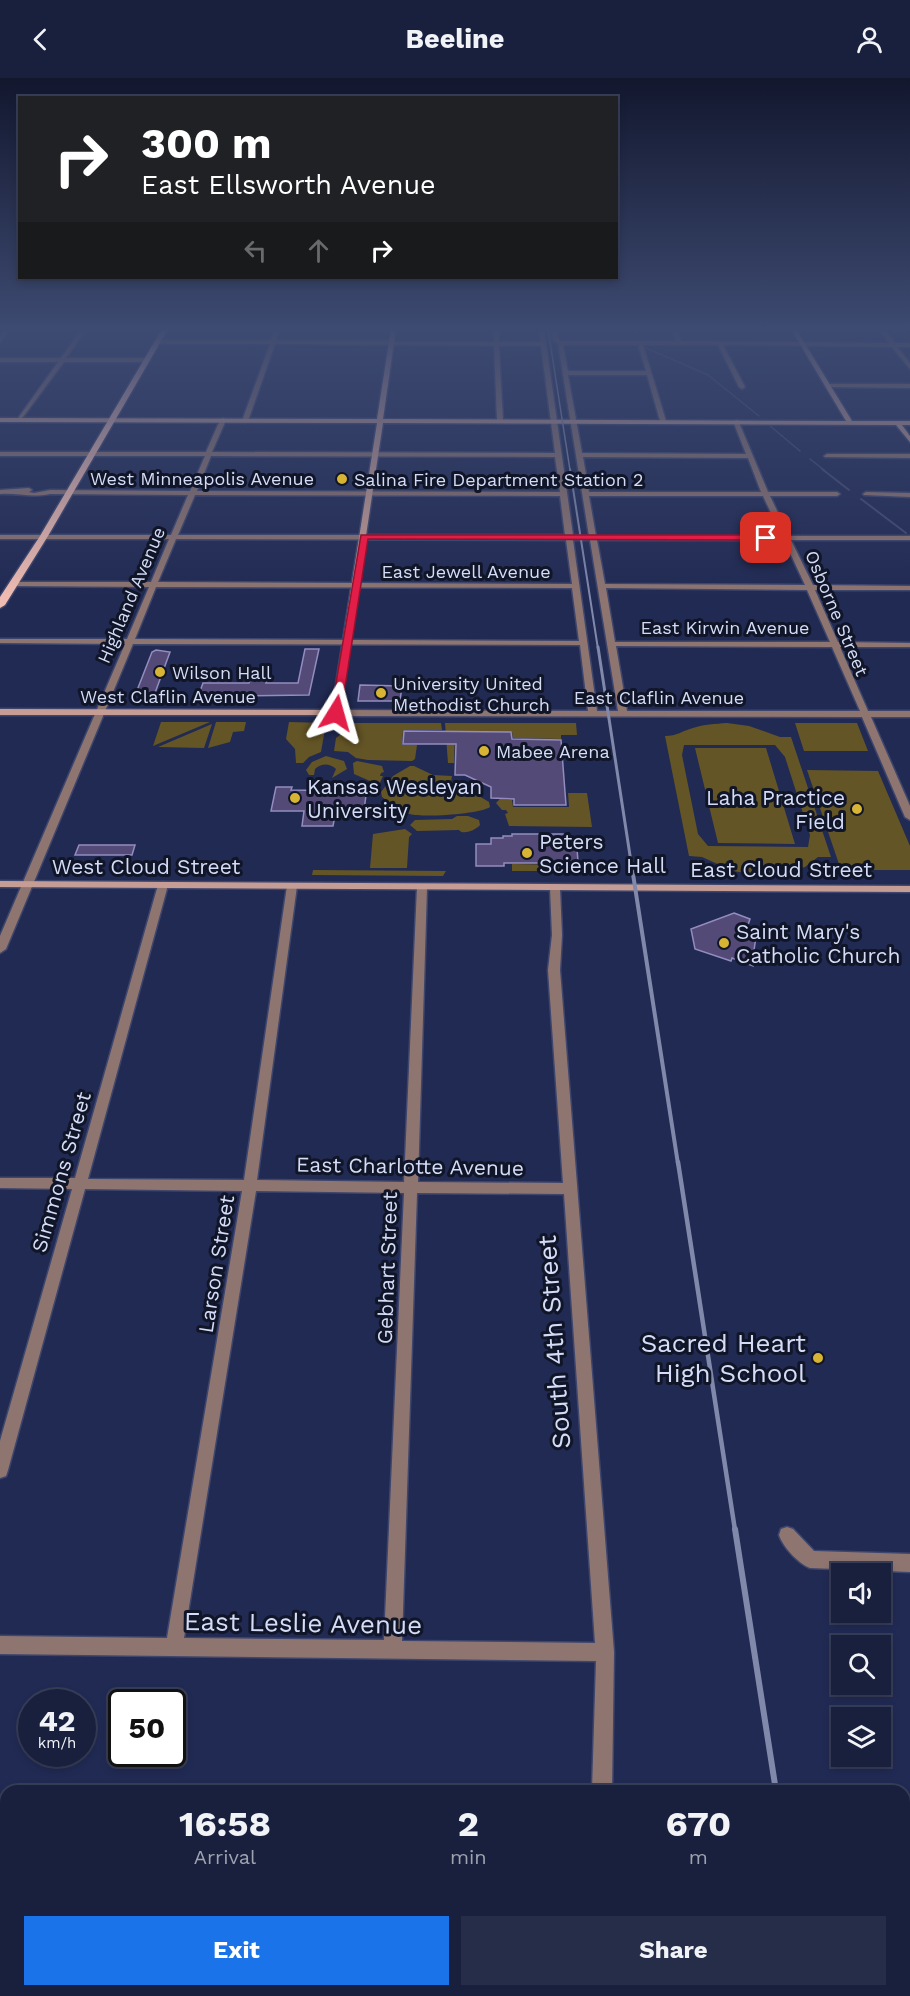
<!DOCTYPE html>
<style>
:root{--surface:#19203e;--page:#262d49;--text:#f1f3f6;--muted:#9fa3b0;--line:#373e58;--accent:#1a73e8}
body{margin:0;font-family:"Work Sans",sans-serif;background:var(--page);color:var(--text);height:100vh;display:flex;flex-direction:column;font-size:22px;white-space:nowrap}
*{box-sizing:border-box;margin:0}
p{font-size:20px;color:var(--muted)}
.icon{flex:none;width:33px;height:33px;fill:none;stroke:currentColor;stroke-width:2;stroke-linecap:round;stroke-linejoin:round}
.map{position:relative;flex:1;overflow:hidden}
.details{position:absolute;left:0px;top:1707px;width:910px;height:212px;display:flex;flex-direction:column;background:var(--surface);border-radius:18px 18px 0 0;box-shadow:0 3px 9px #0003,0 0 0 2px var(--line)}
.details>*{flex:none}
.hud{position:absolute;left:18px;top:18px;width:600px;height:183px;border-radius:0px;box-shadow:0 3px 9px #0003,0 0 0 2px var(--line);background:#202124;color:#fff;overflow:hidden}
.tools{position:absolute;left:831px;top:1485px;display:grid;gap:12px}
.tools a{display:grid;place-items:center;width:60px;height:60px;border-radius:0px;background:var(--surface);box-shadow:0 3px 9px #0003,0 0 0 2px var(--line);font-size:30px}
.speed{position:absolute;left:18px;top:1611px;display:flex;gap:12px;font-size:30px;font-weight:700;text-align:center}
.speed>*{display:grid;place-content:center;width:78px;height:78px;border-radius:50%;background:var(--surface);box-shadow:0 3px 9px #0003,0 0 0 2px var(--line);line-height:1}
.speed small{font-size:15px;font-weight:400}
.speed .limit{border:3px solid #111;border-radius:9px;background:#fff;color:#111}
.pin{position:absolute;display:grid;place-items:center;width:51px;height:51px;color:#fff;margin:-26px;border-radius:12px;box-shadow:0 3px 9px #0006}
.me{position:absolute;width:66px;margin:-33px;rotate:8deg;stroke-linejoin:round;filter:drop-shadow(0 0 4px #0008)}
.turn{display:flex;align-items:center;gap:21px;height:126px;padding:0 24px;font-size:27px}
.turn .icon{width:78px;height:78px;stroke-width:2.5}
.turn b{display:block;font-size:42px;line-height:51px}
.lanes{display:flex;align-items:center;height:57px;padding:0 24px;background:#0003;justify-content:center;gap:30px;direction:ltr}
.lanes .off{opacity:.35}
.eta{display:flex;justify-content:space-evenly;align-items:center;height:102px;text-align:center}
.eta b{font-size:36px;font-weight:700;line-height:42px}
.button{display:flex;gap:12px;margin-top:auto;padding:12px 24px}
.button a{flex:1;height:69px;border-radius:0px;background:var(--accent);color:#fff;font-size:24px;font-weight:700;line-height:69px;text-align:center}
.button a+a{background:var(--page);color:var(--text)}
header{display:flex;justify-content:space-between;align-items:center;height:78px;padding:0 24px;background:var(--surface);font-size:27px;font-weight:700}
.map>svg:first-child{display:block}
.green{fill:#645526;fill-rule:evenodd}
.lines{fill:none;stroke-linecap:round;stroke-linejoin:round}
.stream-far1{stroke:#454a71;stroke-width:1.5}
.stream{stroke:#454a71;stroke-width:2}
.building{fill:#534a77;stroke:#948cbe;stroke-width:1.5}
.street-casing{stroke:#3e466d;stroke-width:3}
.secondary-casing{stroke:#3e466d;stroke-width:3}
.primary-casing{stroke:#3e466d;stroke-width:3}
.street{fill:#8f7570;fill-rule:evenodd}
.secondary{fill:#c69d94;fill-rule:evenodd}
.primary{fill:#f0bcb1;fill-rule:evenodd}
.rail-far5{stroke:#8189ab;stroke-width:1.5}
.rail-far4{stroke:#8189ab;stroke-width:2}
.rail-far3{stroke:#8189ab;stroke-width:3}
.rail-far2{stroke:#8189ab;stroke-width:4}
.rail-far1{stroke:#8189ab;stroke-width:4.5}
.rail{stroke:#8189ab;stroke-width:6}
.route{fill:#e11d48;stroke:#92132f;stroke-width:1.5}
.poi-dot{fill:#d8b434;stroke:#101527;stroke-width:2}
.labels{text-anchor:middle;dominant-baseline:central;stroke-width:6;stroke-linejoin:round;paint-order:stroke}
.far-street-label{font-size:18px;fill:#d4dcf7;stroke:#101527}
.far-poi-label{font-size:18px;fill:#d4dcf7;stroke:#101527;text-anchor:start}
.poi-label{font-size:21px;fill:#d4dcf7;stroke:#101527;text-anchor:start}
.street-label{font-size:21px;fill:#d4dcf7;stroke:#101527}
.near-street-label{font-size:26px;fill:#d4dcf7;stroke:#101527}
.near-poi-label{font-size:26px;fill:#d4dcf7;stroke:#101527;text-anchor:end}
</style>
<header><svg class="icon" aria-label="back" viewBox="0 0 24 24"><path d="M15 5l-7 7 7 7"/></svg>Beeline<svg class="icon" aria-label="person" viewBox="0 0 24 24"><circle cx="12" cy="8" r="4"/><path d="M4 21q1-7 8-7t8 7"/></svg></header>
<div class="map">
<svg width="910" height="1918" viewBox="0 0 910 1918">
<rect width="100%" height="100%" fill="#212a53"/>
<!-- green -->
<path class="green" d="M161,644h49l-57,24z
M216,644h30l-2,9 -11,1 -3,10 -22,6z
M289,644l37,1 -5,29 -12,5 -6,6h-7l-1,-14 -9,-10z
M338,645h103l1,7h-39l-1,15h15l-2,14 -3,2 -44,-1 -12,-2 -8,-6 -14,-1 2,-13 5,-4 -4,-6z
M445,645h131l1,12h-16v4l-48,-1 -1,-6h-57l-1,31h-6z
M727,645l22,3 31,11h11l40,120h-13l-13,10 -17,5 -30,3 -25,-4 -31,-14 -13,-1 -24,-120c12,0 17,-5 28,-8 11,-4 22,-4 34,-5zM684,667h91l10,12 25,78 -2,12 -100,-1 -10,-12 -16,-79z
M795,645h62l11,28h-64z
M212,646l-8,24 -46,-1z
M695,670h71l29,96 -77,-1z
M326,678l18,5 3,8 -15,9 4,-9c-6,-6 -15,-6 -21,0l-1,6h-5l-3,-5 6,-8z
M357,683l25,5 2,6 -3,1 -1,3h3l-4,9 -25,-11 -1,-11z
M410,688h4l19,9 19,1 -1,6 4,1 1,8 4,2 4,-6 25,15 1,5c-10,7 -67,11 -80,7 -11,-3 -20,-11 -28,-17l-1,-5 12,-16z
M807,692l71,1 32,75v24h-69z
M568,715h19l5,34 -83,-1 -4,-12 3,-1 -2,-3h-4l-6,-7 4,-4 12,1 1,7h56z
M457,738h11l11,4 1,5c-5,6 -18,10 -21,5l-42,1 -7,-6 5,-5 37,-1z
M405,751l7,5 -3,3 -2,31h-37l3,-34z
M512,786l58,1 1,6h-59z
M313,792l133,1 -3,5 -131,-1z"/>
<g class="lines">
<!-- stream-far1 -->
<path class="stream-far1" d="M635,251l3,11
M646,270l62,27 51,41
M769,347l31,26
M810,381l14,11"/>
<!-- stream -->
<path class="stream" d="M822,391l27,21
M861,421l45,34"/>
</g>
<!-- building -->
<path class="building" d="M305,571h14l-10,46 -63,1 1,-1 -48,-1 4,-11h46l2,-6h17l-2,6h32z
M156,572l14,2 -15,41h-5l-1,3h-10l1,-3h-4l16,-41z
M360,607l42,1 -2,15h-42z
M404,653l107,1 1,7 49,1 5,65h-52v-6l-23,-1v-11l-26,-12h-10l1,-31h-53z
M276,709h16l-1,3 64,1 1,-3h11l-3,22h-28l-3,16h-31l2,-15h-33z
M512,756h54v3h10l2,24h-9v2h-65v3h-28v-22h15v-6h12v-2h9z
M79,767h56l-3,10h-57z
M734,835l16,6 -2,6 8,12 -2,13 5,9 -6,2v5l-21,-8 -1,3 -36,-12 -4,-20z"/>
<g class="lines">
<!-- street casing -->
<g class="street-casing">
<path id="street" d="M6,251h5l-11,13v-5z
M82,251h5l-21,29h81l3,2 -3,2h-83l-44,59h-4l42,-59h-58v-4h61z
M275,251h5l-4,11h117l2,2h99l-1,-13h6v13h41l-1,-13h5l29,206 16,1 -31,-192 -5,-4 -1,-11h5l1,10 3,2h115l-4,-12h5l4,12 208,2 -10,-14h5l11,14h15v4h-13l13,16v6l-18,-22 -169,-2 22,42 -3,2 -3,-2 -21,-42h-75l23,76 -3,2 -3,-2 -13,-46h-79l14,78 164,1 -13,-33 5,-1 30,72h69l3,2 -3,2h-67l19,40h121v4h-119l22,45 97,1v4h-95l23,52 72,1v4h-70l28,64h42v6h-39l39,89v14l-5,-3 -43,-100 -526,-1 -4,-3 4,-3 252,1 -8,-66 -447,-1 -127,305 -6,4v-17l125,-292 -125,-1v-4h127l22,-52 -136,-1 -4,-2 4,-2h138l18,-43h-169v-4h171l17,-40 -138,-1c-19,4 -31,-1 -50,0v-4l29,-2 3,2 -3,2 5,1 16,-3 140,1 15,-35h-205v-4h206l14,-32 3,-2 3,2 -14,32 343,1 -14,-107h-42l4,74 -3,2 -3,-2 -3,-74 -219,-2 -27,77 -3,2 -3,-2 28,-77h-112l-3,-2 3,-2h113zM563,267h75l8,26h-78zM211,378l344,1 5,35 -363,-1zM583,379l165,1 13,34h-172zM195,417l365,1 5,39h-387zM589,418h174l19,40h-186zM176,461l390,1 6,44 -414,-2zM573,462h17l28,171h-21zM597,462h187l21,45 -200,-1zM156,509l416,1 7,53 -444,-2zM606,510l201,2 23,52h-215zM616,568l216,1 28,64h-233z
M827,306h83v4l-85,-1z
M827,376h83v4l-85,-1 -1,-1z
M866,414l44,1v4l-46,-2 -1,-1z
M163,804l5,3 -80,294 156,1 43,-294 5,-3 5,3 -40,294 147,2 13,-295 5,-3 5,3 -9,295 145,1 -15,-213 4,-35 -2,-47 5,-3 5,3 2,47 -2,35 54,682 -2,139h-20l4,-130 -596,-7v-18l167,2 75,-447 -157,-2 -77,281 -2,6 -6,2v-37l72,-252 -72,-1v-10h75l83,-293zM256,1113l148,2 -20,447 -200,-2zM417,1115l147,1 31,449 -193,-2z
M787,1449l6,2 21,22 96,3v18l-100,-4c-12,-5 -27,-21 -31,-33l2,-6z
M904,1767h6v20h-6z
M599,1912h22v6h-22z"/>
</g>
<!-- secondary casing -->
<g class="secondary-casing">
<path id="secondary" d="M391,251h5l-13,90 463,2 -55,-92h5l56,92h58v4h-8l8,11v6l-14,-17 -513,-2 -44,292h-339v-6l332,1 45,-287 -377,-1v-4l377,1z
M0,803l910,5v6l-910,-5z"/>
</g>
<!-- primary casing -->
<g class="primary-casing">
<path id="primary" d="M162,251h6l-120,207 -43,69 -5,3v-11l40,-61z"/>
</g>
<!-- street -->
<use href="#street" class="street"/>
<!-- secondary -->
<use href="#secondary" class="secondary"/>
<!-- primary -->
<use href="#primary" class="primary"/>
<!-- rail-far5 -->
<path class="rail-far5" d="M548,251l22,141"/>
<!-- rail-far4 -->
<path class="rail-far4" d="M570,391l28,180"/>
<!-- rail-far3 -->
<path class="rail-far3" d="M598,569l35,228"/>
<!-- rail-far2 -->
<path class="rail-far2" d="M633,796l45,290"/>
<!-- rail-far1 -->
<path class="rail-far1" d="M678,1084l57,368"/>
<!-- rail -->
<path class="rail" d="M735,1451l41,262
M808,1912l1,6"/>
</g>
<!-- sky -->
<linearGradient id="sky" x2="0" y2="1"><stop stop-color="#12172e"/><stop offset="0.48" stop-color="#3d4a71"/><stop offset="1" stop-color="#3d4a71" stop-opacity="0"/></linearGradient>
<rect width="910" height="520" fill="url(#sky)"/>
<!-- route -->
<path class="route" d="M361,457h405l4,3 -4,2 -398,-1 -27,174 -5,3 -5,-3z"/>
<!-- markers -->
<g class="poi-dot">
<circle cx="342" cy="401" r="6"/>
<circle cx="160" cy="594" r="6"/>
<circle cx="381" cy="615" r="6"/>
<circle cx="484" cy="673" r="6"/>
<circle cx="295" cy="720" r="6"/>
<circle cx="857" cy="731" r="6"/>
<circle cx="527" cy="775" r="6"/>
<circle cx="724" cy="865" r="6"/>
<circle cx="818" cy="1280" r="6"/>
</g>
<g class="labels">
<!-- far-street labels -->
<g class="far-street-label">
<text x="202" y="400">West Minneapolis Avenue</text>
<text x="466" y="493">East Jewell Avenue</text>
<text transform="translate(131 517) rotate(-67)">Highland Avenue</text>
<text transform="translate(837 535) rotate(67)">Osborne Street</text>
<text x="725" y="549">East Kirwin Avenue</text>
<text x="168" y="618">West Claflin Avenue</text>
<text x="659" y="619">East Claflin Avenue</text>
</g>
<!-- far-poi labels -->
<g class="far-poi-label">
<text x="354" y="401">Salina Fire Department Station 2</text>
<text x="172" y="594">Wilson Hall</text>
<text x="393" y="605">University United<tspan x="393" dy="21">Methodist Church</tspan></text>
<text x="496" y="673">Mabee Arena</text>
</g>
<!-- poi labels -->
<g class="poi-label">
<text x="307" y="708">Kansas Wesleyan<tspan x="307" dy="24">University</tspan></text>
<text x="845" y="719" text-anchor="end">Laha Practice<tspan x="845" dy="24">Field</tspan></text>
<text x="539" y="763">Peters<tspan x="539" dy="24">Science Hall</tspan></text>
<text x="736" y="853">Saint Mary's<tspan x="736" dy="24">Catholic Church</tspan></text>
</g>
<!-- street labels -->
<g class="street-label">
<text x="146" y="788">West Cloud Street</text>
<text x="781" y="791">East Cloud Street</text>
<text transform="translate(410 1088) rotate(1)">East Charlotte Avenue</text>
<text transform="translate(61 1094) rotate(-74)">Simmons Street</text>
<text transform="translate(216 1186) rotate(-81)">Larson Street</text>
<text transform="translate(387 1190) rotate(-88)">Gebhart Street</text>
</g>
<!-- near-street labels -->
<g class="near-street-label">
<text transform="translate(554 1264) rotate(-94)">South 4th Street</text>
<text transform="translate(303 1545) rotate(1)">East Leslie Avenue</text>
</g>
<!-- near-poi labels -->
<g class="near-poi-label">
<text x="806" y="1265">Sacred Heart<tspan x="806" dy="30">High School</tspan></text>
</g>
</g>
</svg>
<div class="tools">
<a><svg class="icon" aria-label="sound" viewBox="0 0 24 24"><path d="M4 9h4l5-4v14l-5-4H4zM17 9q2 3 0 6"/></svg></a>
<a><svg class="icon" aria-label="search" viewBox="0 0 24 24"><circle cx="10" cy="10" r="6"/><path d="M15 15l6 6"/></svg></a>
<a><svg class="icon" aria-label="layers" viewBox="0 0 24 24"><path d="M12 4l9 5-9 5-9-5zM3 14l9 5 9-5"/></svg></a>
</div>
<div class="speed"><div>42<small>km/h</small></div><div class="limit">50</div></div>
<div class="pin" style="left:766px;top:460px;background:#d93025"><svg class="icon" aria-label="arrive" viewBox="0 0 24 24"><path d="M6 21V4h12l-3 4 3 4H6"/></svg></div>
<svg class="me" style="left:336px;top:635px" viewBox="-20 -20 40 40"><path d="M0-17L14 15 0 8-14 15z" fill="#e11d48" stroke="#fff" stroke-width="4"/></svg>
<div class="hud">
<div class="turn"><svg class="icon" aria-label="right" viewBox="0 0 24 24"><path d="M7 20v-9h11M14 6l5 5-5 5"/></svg><div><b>300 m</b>East Ellsworth Avenue</div></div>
<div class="lanes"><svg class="icon off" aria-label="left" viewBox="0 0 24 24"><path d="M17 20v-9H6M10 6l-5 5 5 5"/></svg><svg class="icon off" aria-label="ahead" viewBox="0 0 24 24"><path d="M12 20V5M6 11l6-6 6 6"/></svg><svg class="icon" aria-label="right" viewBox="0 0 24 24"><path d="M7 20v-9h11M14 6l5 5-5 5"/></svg></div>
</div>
<section class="details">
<div class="eta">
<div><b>16:58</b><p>Arrival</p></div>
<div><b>2</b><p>min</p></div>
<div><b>670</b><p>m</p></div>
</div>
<div class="button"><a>Exit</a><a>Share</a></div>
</section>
</div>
